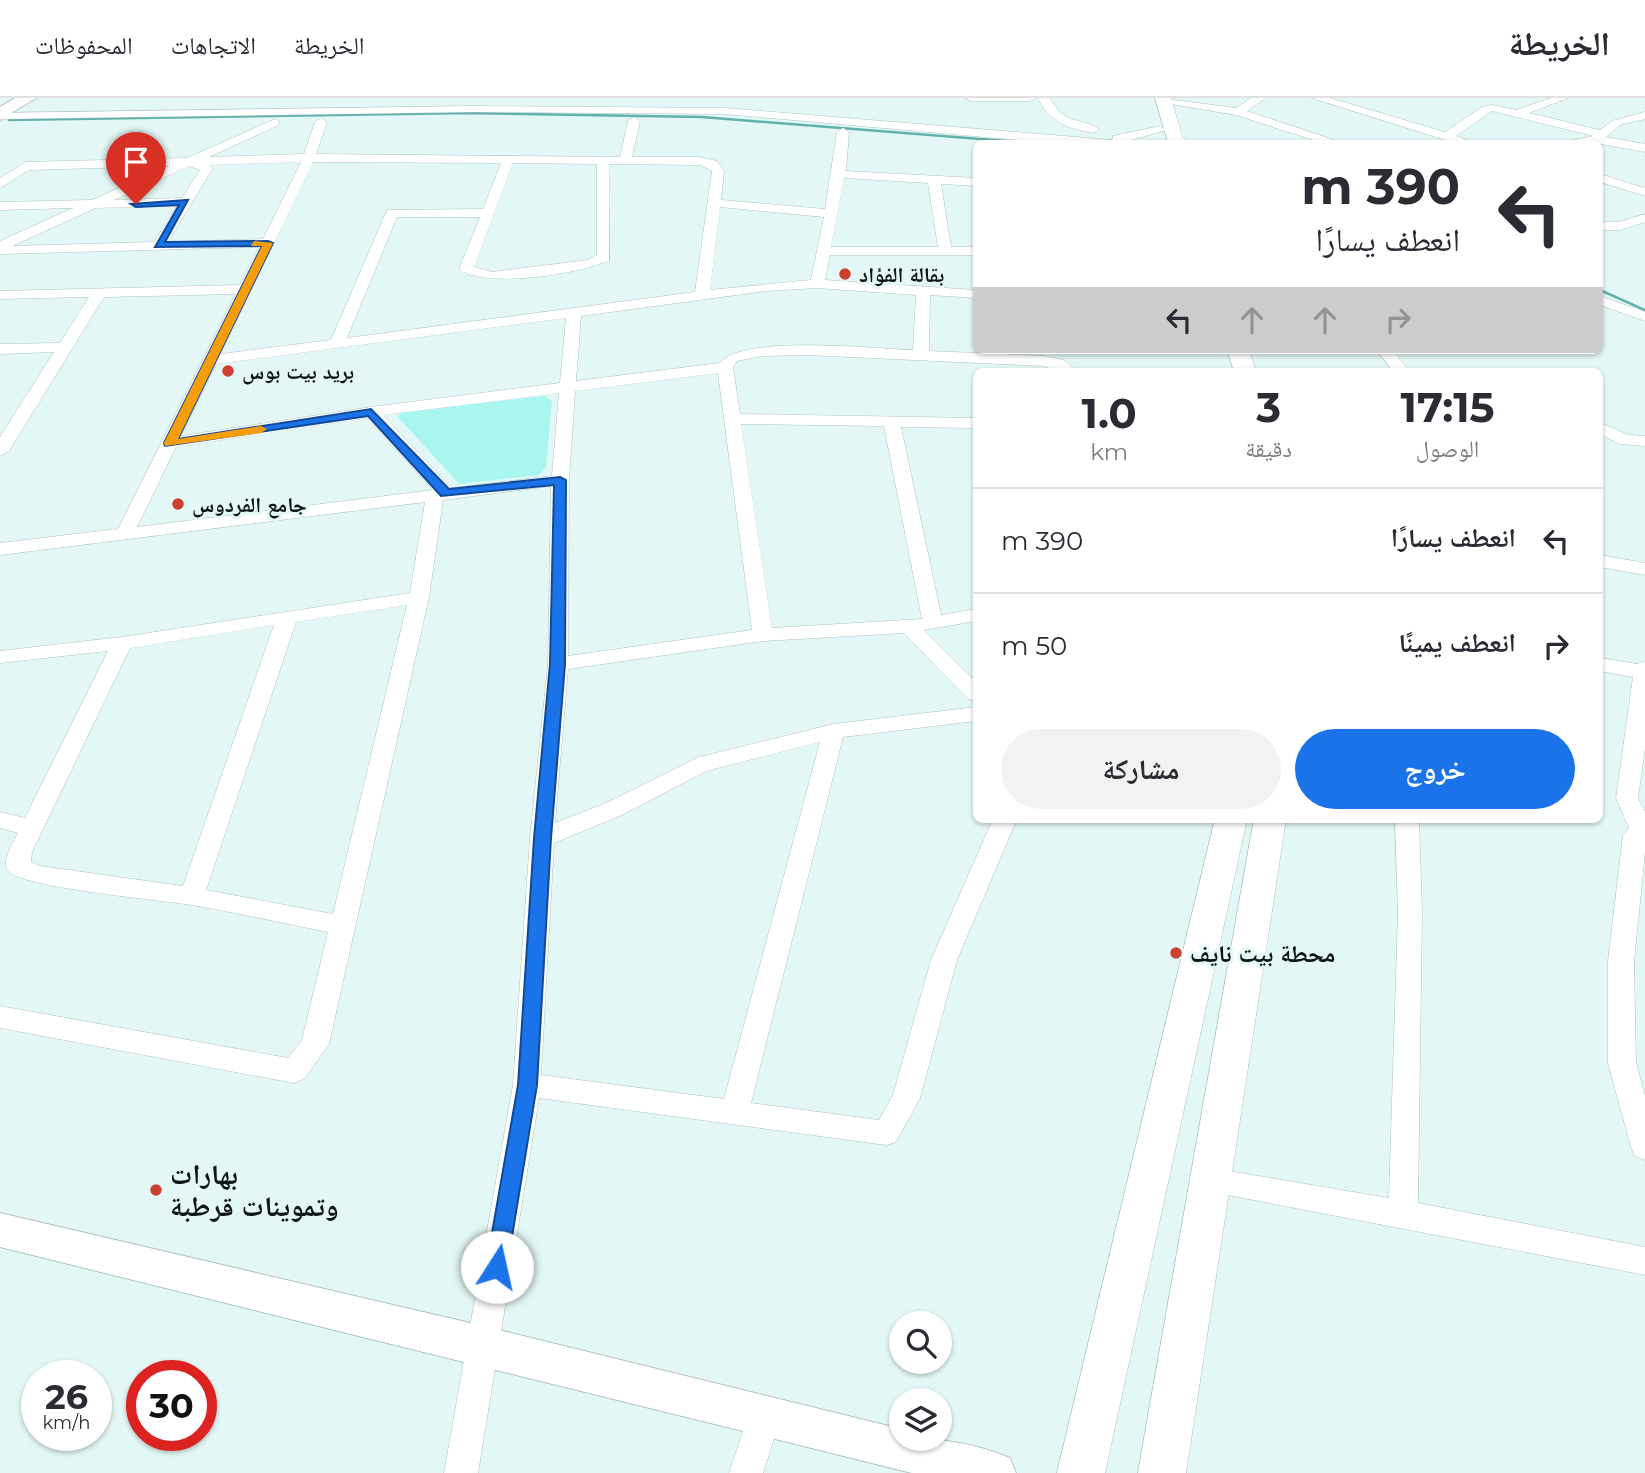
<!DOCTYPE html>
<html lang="ar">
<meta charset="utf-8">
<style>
:root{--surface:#fff;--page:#f2f2f3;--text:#2b2b33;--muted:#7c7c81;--line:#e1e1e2;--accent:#1a73e8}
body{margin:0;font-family:Montserrat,"Noto Naskh Arabic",sans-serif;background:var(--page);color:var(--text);direction:rtl;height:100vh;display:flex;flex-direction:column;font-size:26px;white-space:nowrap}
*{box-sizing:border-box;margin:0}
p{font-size:23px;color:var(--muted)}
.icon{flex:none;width:38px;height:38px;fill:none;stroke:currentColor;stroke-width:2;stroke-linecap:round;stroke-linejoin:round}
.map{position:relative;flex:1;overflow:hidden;direction:ltr}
.details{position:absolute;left:973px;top:270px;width:630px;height:455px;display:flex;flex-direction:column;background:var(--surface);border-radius:10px;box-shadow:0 2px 5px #0004;direction:rtl}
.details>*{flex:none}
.top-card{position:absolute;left:973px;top:42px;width:630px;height:214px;border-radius:10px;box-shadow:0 2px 5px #0004;direction:rtl;background:#fff;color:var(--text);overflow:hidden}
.controls{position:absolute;left:889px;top:1213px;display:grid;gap:14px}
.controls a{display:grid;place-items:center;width:63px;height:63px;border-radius:50%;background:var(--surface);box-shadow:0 2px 5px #0004;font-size:35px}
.speed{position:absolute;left:21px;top:1262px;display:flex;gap:14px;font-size:35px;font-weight:700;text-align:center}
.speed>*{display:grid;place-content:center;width:91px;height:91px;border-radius:50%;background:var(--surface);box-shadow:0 2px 5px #0004;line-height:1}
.speed small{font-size:18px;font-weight:400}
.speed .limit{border:10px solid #d22;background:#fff;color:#111}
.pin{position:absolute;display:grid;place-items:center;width:60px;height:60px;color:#fff;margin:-72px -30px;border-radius:50% 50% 50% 0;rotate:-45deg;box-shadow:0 0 7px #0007}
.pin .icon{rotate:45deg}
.me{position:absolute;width:77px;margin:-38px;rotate:10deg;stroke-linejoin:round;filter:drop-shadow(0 0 5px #0008)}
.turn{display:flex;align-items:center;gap:24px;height:147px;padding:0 28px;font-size:32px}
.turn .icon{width:91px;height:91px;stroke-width:2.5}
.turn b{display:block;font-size:49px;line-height:60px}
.lanes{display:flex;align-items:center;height:66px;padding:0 28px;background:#0003;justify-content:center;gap:35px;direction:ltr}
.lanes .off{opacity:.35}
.eta{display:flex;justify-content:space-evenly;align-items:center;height:119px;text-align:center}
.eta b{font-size:42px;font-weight:700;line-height:49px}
.action{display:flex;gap:14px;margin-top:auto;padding:14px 28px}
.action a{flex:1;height:80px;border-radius:42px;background:var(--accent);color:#fff;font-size:28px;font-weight:700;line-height:80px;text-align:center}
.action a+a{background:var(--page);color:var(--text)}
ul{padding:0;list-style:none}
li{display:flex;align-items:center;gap:21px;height:105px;padding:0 28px;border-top:2px solid var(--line)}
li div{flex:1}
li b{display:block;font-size:26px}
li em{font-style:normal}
header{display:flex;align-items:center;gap:42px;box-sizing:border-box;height:98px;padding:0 35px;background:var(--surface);border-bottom:2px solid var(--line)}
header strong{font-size:33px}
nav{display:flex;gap:38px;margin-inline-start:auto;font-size:24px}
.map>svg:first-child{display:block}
.green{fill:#a9f6f0}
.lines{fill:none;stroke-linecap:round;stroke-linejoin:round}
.stream{stroke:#62b2ac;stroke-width:2.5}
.minor-casing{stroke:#afc3c1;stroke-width:1}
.tertiary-casing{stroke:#afc3c1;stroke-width:2}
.secondary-casing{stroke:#afc3c1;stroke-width:1}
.primary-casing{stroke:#afc3c1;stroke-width:2}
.minor{fill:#fff;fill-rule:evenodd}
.tertiary{fill:#fff;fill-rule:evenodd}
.secondary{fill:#fff;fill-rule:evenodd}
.primary{fill:#fff;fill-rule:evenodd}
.route{fill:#1a73e8;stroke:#114b97;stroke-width:2}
.slow{fill:#f59e0b}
.poi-dot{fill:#cc3f31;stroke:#e3f8f6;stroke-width:2.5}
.labels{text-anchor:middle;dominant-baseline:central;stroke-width:6;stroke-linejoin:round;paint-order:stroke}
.far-poi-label{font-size:21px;font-weight:bold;fill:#0f1716;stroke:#e3f8f6;text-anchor:start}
.poi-label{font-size:24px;font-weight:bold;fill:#0f1716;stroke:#e3f8f6;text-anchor:start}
.near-poi-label{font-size:28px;font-weight:bold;fill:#0f1716;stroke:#e3f8f6;text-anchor:start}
</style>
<header>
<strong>الخريطة</strong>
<nav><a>الخريطة</a><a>الاتجاهات</a><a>المحفوظات</a></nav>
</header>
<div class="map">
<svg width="1645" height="1375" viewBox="0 0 1645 1375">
<rect width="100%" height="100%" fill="#e3f8f6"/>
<!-- green -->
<path class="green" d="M545,298l7,5 -6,66 -7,8 -8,1 -72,8 -61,-67 2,-5z"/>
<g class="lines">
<!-- stream -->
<path class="stream" d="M9,22l458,-7 235,4 340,27
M1600,192l45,20"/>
<!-- minor casing -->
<g class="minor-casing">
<path id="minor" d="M965,0h71l-6,3h-59z
M1038,0h12c14,28 29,18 49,31l-6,4c-26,-5 -43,-10 -55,-35z
M1159,0l77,10 15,-10h14l-18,13 99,33h-20l-90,-29 -77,-13z
M1312,0h18l115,34 37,-25 10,-2 24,5 35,-12h17l-39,15 71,17 12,-9 33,-9v7l-25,6 -14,12 39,7v8l-49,-9 -40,1 37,-8 -101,-25 -36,25 22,8h-20z
M471,8l254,2 387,32 1,-4 47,-10 6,4 -48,14h-54l-339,-30 -254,-2 -471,7v-6z
M634,19l6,4 -8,36h68l17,4 7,10 -3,29 104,9 12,-77 6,-4 6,4 -3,39 130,7v8l-35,-2 10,63h25v8h-146l-5,25 151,10v8l-46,-3 -1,56 115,5 20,4 12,11h-18l-14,-5 -238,-11 -44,1 -25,5 -4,6 7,47 236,4v10l-75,-1 40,188 35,-6v12l-52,9 52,52v19l-8,-2 -64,-66 -141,8 -195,28 -13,154 51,-20 93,-46 135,-33 142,-17v14l-133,16 -92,366 128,17 14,-25 38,-135 62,-141h24l-60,141 -37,138 -24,44 -10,3 -347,-47 -61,375h-34l69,-388 17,-247 18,-174 3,-178 -108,14 -14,97 -100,447 -25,35 -10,4 -294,-55v-22l288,52 14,-18 26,-108c-45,-9 -90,-19 -136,-27 -31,-5 -165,-17 -183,-33 -9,-9 4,-30 9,-39l-18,-5v-16l25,6 83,-167 -108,12v-12l122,-14 288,-44 15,-91 -425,53v-12l118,-14 118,-235 -132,3 -95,154 -9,5v-19l54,-85 -54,2v-10l60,-1 29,-46 -89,2v-8l240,-6 19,-38 -259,7v-13l73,-33 -73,2v-8l92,-2 77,-34 -140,4 -29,18v-10l26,-16 161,-4 88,-39 4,2v4l-70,32 95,-3 11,-32 6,-4 6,4 -11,32 304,3 8,-36zM301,64l-38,77 -95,3 45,-74 -4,-3zM313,64l188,1 -18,46 -96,1 -56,130 -110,14zM513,65l84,1v91l-9,5 -96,12 -18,-5zM609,66l91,1 12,6 -17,121 -348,46 50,-121h83l-21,52c23,20 124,5 150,-9zM189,68l11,4 -18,28 -68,2zM844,80l84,5 10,64h-107zM177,108l-23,36 -142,4 84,-38zM720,109l104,10 -13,63 -101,10zM817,190l99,7 -3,55c-38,-1 -170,-16 -193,13l-144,18 5,-65 185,-25zM566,220l-6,65 -189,24 -190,29 35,-72zM718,275l34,257 -184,26 1,-176 6,-89zM559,295l-7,83 -101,12 -68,-73zM367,320l66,72 -296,37 39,-80zM741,326l143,2 38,193 -150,9zM407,507l-74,309 -127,-24 90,-268zM274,527l-91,261 -143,-20 -9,-4 1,-10 98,-204zM820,644l-96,357 -183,-24 13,-232 68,-28 84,-44z
M1600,76l45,14v8l-45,-14z
M1645,116v8l-25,8h-20v-8h19z
M1600,198l45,16v9l-45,-16z
M1377,252h16l16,21h-16z
M1600,325l29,12 16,1v10l-25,-2 -20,-10z
M1600,457l45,8v12l-45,-8z
M1600,560l37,6 8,-3v87l-7,50 7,14v40l-11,109 2,102 9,33v64l-10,-4 -4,-9 -23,-84v-102l15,-126 6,-7 -13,-30 17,-121 -33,-6z
M1395,721h24l3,94 -4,290 227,44v28l-444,-85 -5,-9 5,-9 10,-4 178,30 9,-285z
M765,1299l12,5 5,12 -19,59h-34l24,-71z"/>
</g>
<!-- tertiary casing -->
<g class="tertiary-casing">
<path id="tertiary" d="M0,1115l483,113 418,103v9c38,0 73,5 109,20l6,15h-104l-912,-226z"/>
</g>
<!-- secondary casing -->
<g class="secondary-casing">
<path id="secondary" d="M1155,0h16l11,38 7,8 -21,-2z
M1227,252h22l7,21h-22z
M1215,721h32l-142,654h-48z
M1254,721h32l-100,654h-48z"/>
</g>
<!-- primary casing -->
<g class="primary-casing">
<path id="primary" d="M15,0h21l-36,22v-13z"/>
</g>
<!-- minor -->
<use href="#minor" class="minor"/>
<!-- tertiary -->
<use href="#tertiary" class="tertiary"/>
<!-- secondary -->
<use href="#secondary" class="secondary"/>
<!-- primary -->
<use href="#primary" class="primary"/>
</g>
<!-- route -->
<path class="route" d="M188,102l-23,42 103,-1 5,2 -95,196 193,-30 78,80 111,-12 6,3 -1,184 -14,174 -14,247 -30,182 -3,8 -7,2 -8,-2 -3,-8 32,-182 16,-247 16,-174 4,-179 -113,11 -73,-80 -203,30 -1,-3 98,-197 -107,1 24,-42 -43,2 -5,-3z"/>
<!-- slow -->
<path class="slow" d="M254,143l19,2 -95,196 83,-13 6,3 -6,4 -96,13 -1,-3 98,-197h-11z"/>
<!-- markers -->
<g class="poi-dot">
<circle cx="845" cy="176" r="7"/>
<circle cx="228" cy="273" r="7"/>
<circle cx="178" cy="406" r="7"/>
<circle cx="1176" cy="855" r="7"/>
<circle cx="156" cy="1092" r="7"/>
</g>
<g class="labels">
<!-- far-poi labels -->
<g class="far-poi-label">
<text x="859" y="176">بقالة الفؤاد</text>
<text x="242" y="273">بريد بيت بوس</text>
<text x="192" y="406">جامع الفردوس</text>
</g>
<!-- poi labels -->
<g class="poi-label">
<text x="1190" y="855">محطة بيت نايف</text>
</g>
<!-- near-poi labels -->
<g class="near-poi-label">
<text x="170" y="1076">بهارات<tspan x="170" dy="32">وتموينات قرطبة</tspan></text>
</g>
</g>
</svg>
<div class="controls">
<a><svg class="icon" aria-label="search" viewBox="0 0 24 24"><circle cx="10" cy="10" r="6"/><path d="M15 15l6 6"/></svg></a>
<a><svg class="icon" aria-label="layers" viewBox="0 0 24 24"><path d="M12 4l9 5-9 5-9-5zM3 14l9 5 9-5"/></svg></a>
</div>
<div class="speed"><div>26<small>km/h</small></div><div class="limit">30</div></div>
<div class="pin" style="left:136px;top:106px;background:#d93025"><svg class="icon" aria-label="arrive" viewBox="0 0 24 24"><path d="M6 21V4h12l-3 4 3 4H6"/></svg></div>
<svg class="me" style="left:497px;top:1169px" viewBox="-20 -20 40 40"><circle r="19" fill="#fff"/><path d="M0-13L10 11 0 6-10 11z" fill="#1a73e8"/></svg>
<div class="top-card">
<div class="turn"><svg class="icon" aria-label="left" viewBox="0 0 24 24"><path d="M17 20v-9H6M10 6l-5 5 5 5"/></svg><div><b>390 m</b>انعطف يسارًا</div></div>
<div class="lanes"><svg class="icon" aria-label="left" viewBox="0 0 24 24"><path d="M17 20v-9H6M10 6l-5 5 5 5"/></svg><svg class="icon off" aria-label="ahead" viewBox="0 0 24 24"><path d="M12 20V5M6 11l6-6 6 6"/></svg><svg class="icon off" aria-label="ahead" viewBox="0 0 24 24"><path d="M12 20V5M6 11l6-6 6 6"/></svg><svg class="icon off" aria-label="right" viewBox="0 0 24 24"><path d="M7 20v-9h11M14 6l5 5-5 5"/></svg></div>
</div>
<section class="details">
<div class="eta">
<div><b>17:15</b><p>الوصول</p></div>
<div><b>3</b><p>دقيقة</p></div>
<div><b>1.0</b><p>km</p></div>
</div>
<ul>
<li><svg class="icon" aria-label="left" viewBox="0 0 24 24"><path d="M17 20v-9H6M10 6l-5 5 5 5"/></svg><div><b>انعطف يسارًا</b></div><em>390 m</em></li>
<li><svg class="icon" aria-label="right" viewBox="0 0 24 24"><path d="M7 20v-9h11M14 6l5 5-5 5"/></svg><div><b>انعطف يمينًا</b></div><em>50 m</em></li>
</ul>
<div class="action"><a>خروج</a><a>مشاركة</a></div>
</section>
</div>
